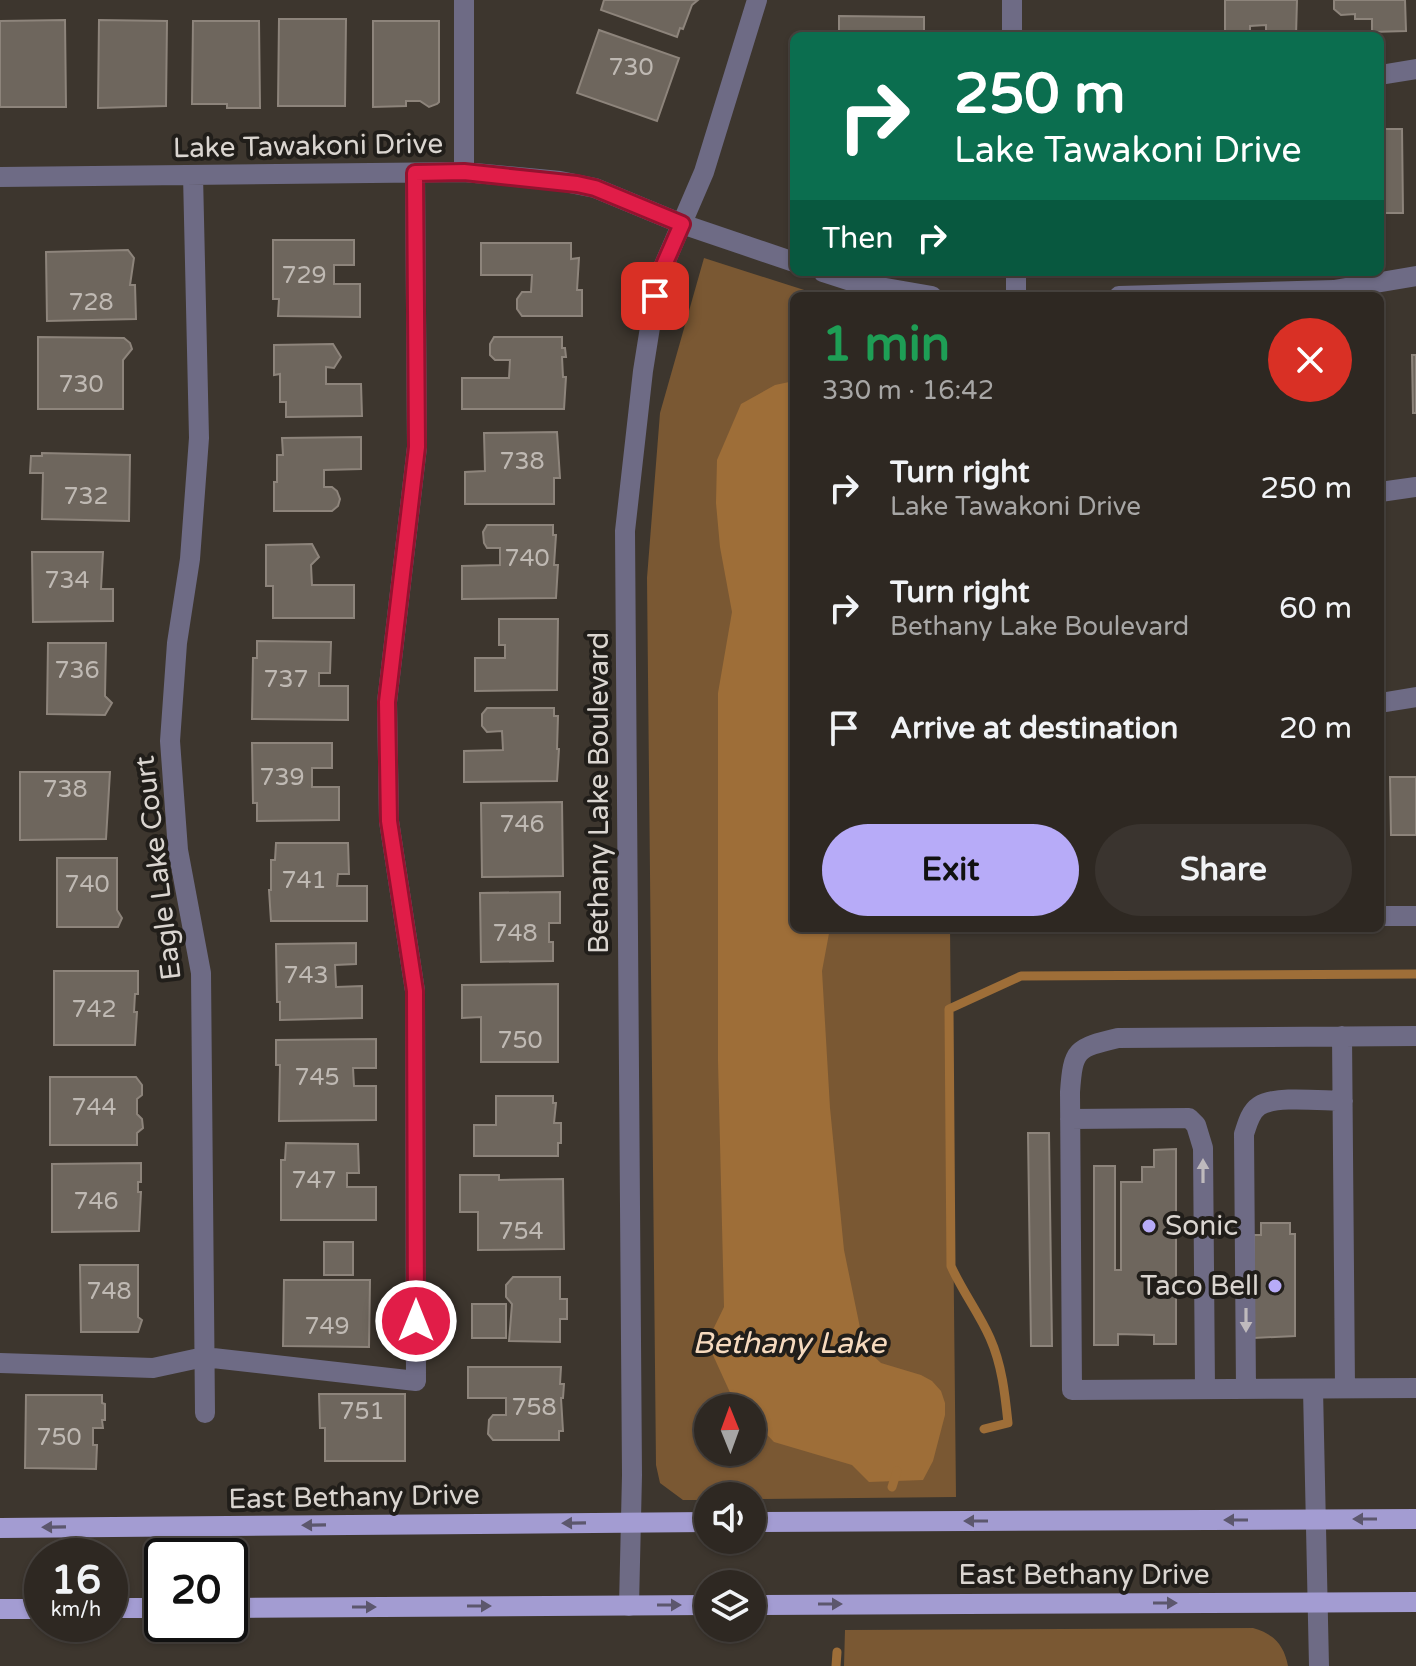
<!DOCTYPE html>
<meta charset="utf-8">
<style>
:root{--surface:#2e2822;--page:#3a342f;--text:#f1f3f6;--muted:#a7a6a5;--line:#494440;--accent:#b7abf8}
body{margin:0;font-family:"Varela Round",sans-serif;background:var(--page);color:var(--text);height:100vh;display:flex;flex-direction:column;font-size:30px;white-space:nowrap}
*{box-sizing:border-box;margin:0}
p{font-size:26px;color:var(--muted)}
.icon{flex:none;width:44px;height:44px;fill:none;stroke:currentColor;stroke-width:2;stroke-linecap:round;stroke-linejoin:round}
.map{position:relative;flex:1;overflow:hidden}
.side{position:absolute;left:790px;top:292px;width:594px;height:640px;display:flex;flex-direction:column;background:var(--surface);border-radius:12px;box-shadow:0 2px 6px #0004,0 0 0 2px var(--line)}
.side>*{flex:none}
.top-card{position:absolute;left:790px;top:32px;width:594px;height:244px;border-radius:12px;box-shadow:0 2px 6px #0004,0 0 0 2px var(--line);background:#0b6e4f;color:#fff;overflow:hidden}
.needle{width:52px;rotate:359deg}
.buttons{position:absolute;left:694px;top:1394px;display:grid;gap:16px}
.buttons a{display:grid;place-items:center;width:72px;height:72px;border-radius:50%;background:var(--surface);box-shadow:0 2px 6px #0004,0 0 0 2px var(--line);font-size:40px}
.speed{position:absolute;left:24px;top:1538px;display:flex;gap:16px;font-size:40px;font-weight:700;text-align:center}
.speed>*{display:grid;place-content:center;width:104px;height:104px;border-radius:50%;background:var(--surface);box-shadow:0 2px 6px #0004,0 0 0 2px var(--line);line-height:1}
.speed small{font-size:20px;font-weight:400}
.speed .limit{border:4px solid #111;border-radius:12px;background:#fff;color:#111}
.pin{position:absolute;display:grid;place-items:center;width:68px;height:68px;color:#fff;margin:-34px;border-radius:16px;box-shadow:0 4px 12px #0006}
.me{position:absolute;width:88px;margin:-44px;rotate:0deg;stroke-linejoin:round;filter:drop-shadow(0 0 6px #0008)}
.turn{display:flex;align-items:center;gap:28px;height:168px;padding:0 32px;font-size:36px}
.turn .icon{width:104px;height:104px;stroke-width:2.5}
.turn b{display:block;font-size:56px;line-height:68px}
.then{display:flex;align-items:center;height:76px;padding:0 32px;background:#0003;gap:16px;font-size:30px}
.round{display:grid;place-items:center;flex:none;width:84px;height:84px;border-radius:42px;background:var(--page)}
.headline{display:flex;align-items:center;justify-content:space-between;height:136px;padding:0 32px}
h1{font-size:48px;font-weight:700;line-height:60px;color:#1e9e55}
.primary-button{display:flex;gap:16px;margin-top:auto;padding:16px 32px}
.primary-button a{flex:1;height:92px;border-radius:48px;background:var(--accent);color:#111;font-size:32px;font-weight:700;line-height:92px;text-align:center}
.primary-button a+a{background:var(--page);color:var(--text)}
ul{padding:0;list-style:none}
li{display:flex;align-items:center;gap:24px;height:120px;padding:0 32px}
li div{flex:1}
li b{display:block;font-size:30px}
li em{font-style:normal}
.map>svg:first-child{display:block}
.green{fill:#7a5833;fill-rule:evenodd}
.water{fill:#9e6e38}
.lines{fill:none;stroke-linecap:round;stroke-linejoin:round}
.stream{stroke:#9e6e38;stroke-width:9}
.building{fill:#6e665d;stroke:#8d847b;stroke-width:2}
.minor{stroke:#6e6b85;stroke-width:20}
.major{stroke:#a39cd2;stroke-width:20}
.oneway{fill:#bfbabd}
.oneway2{fill:#5c576d}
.route-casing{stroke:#92132f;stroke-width:20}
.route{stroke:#e11d48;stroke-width:14}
.poi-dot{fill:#b7abf8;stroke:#211e1a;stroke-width:3}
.labels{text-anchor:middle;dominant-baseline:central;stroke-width:8;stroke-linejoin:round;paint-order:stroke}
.number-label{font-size:24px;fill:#bfb9b3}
.street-label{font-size:28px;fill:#dad5d0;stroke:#211e1a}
.poi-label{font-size:28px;fill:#dad5d0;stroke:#211e1a;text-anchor:start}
.water-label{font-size:30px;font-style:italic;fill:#f6dabe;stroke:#211e1a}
</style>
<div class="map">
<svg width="1416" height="1666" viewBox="0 0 1416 1666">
<rect width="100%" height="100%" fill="#3d362e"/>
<!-- green -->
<path class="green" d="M704,258l119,38h-29v632h156l6,569 -204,2v-3h-44v4h-25l-23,-17 -4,-18 -9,-887 13,-165zM708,1408h44v44h-44z
M1253,1628c21,6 31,17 35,38h-444l1,-36z"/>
<!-- water -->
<path class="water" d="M794,381v547h36l-8,43 8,137 14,142 20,97 17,16 40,12 11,6 9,10 4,12v12l-12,46 -10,19 -54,2 -17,-17 -78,-23 -22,-23v-11h-11l-8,-9 -26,-57 17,-35 -6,-246v-368l14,-81 -12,-65 -4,-44 1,-43 24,-56 34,-19z"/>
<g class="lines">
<!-- stream -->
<path class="stream" d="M984,1429l24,-6c-3,-29 -6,-58 -18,-85 -11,-25 -28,-47 -39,-72l-2,-257 72,-33 395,-2
M892,1487l5,-16
M836,1666l1,-14"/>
</g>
<!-- building -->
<path class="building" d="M604,0h94l-6,5 -9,24 -3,-1 -3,9 -76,-27z
M1225,0h72l-1,36h-30v-11l-16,1v10h-25z
M1334,0h71l1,31 -34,1v-13h-17v-5l-14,1 -7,-6z
M839,16l85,1v19h-85z
M279,19h67l-1,87h-67z
M65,20l1,87h-66v-86z
M99,20l68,1 -1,85 -68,2z
M193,21h66l1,87h-33v-4h-35z
M373,21h66v81l-2,2 -8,3 -9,-6h-14v5l-33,1z
M599,30l80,28 -22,63 -80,-28z
M1380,129h22l1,84h-23z
M273,240h81v25h-20v19h26v33l-82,-1 1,-17h-6z
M481,243h90v16l8,-1 -2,32h5v26h-60l-5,-7v-10l5,-7h9l1,-17h-51z
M128,250l6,8 -4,27h5l1,34 -89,2 -1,-69z
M38,337l86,1 6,5 2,6 -9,11v49h-85z
M494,337h68v11h3l1,9h-4l1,20h3l-2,32h-102v-31h47l1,-18h-15l-5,-5v-11z
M333,344l8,13 -7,11 -8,-1v17h35l1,32 -76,1v-15h-6v-28l-6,1v-30z
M1412,355h4v58h-3z
M557,432l3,46h-6v26h-89v-32l20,-1 -1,-38z
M361,437v32l-37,1v17h8l5,4 3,8 -2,7 -6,5h-58v-29h3v-27h6l-1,-17z
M42,453l88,2 -1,66 -87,-2 1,-46h-13l1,-17h11z
M487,525h66v10h3l-2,30h4l-2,33 -94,1v-33l38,-1v-17h-13l-3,-5 -1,-11z
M312,544l7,13 -8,8 1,20h42v33h-81v-32h-7v-41z
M32,552h71l-2,37h12v32l-80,1z
M1380,554h2l1,86h-3z
M499,619h59l-1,71 -82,1v-33h30v-13h-6z
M257,641l74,1 -1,31h-11v13h29v34l-96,-1 1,-61h4z
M48,643h58l-1,53 7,7 -7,12 -58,-1z
M487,708h67v8h4l-1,33h2l-2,32 -93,1v-31l39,-1 -1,-19 -15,1 -5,-6v-12z
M252,743h80v25h-20v19h27v33l-82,1v-18h-4z
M20,772h90l-4,67 -86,1z
M1390,777h26v58h-25z
M562,802l1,74 -81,1 -1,-74z
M276,843h72l1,31h-11l-1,12h30v35h-96l-2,-31h2v-30h4z
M57,858h60v52l5,8 -4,9h-61z
M560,892v31h-11v19h4v19l-72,1 -1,-69z
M356,943v21l-21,1 1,22 26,-1v32l-82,2v-18h-3l-1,-58z
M54,971h84v23h-3l-1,18h3l-2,33h-81z
M558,984v78h-77v-45l-19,1v-33z
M376,1039v29h-23l1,18h22v34l-97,1 1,-56h-4v-25z
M50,1077h86l6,8v10l-5,4v15l5,5 1,9 -6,5v12h-87z
M496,1096h57v7h3l-2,20h7v20h-3v13h-84v-31h22z
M1028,1133h21l3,213h-21z
M286,1143l72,1 1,29h-12v14h29v33h-95v-60h4z
M1176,1149v195h-22v-9l-36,-1v11h-24v-179h21v104h6v-88h21v-15h12v-17z
M141,1163v19h-3v10h3l-2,39 -87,1v-68z
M460,1175h39v5l64,-1 1,70 -86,1v-38h-18z
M1261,1223h29v11h5v102l-41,2v-103h7z
M324,1242h29v33h-29z
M80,1265h58v52l4,3 -4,12h-57z
M513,1277h47v22h7v20h-7v23l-51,-1 3,-37 -6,-7v-12z
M284,1280h86l-1,67 -86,-1z
M472,1304h34v34h-34z
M468,1367h93l-1,17h4l-1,14h-2l2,33h-4v9h-66l-5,-6 1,-14 4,-5h13v-17h-38z
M319,1394h86v67h-80v-33h-5z
M26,1395h76v8l3,1v16h-3l1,8h-10v17h4l-1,24 -71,-1z"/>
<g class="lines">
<!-- minor -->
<path class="minor" d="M464,0v172
M1012,0v36
M1380,75l36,-6
M193,175l6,263 -9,121 -13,84 -7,98 8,109 23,123 4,440
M0,177l464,-5 96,9 35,7 87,36 112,38
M823,272l34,11 75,13
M1016,272v24
M1119,296l215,-6 82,-14
M1380,492l36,-5
M1380,703l36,-6
M1380,916h36
M1342,1036l3,352
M1416,1036l-298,2c-42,10 -45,11 -48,54l2,298 344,-2
M1070,1119l119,-1 7,7 7,23 2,241
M0,1363l153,5 51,-11 212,24 -1,-390 -26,-170 -2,-119 30,-255 -2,-274
M1246,1389l-2,-255c3,-9 6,-22 15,-28 16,-11 64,-5 84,-5
M1313,1389l6,277
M629,1606l3,-131 -7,-944 18,-160 12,-75 9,-31 40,-93 53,-172"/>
<!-- major -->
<path class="major" d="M752,1522l664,-3
M0,1528l708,-6
M752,1605l664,-3
M110,1608h52
M230,1608l478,-3
M0,1609h42"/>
</g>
<!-- one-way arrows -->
<defs><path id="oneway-solid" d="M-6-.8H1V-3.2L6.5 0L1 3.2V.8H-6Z" transform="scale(2)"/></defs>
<g class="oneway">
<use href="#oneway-solid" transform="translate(1203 1171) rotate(-90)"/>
<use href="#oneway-solid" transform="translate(1246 1320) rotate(90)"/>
</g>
<g class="oneway2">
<use href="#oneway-solid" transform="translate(1365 1519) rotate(180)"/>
<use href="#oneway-solid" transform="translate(1236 1520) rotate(180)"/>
<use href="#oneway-solid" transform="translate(976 1521) rotate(180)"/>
<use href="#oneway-solid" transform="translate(574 1523) rotate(179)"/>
<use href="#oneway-solid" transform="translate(314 1525) rotate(179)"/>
<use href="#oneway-solid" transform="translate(54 1527) rotate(179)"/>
<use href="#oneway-solid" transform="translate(1165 1603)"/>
<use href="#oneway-solid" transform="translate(830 1604)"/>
<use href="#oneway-solid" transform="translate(669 1605)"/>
<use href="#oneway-solid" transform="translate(479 1606)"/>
<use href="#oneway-solid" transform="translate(364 1607)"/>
</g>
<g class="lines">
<!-- route casing -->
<g class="route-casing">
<path id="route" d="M416,1321l-1,-330 -26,-170 -2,-119 30,-255 -2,-274 49,-1 113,12 18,4 87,36 -18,41 -9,31"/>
</g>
<!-- route -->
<use href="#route" class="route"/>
</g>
<!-- markers -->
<g class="poi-dot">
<circle cx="1149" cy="1226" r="8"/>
<circle cx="1275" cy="1286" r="8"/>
</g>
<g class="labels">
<!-- number labels -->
<g class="number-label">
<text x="631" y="67">730</text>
<text x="304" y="275">729</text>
<text x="91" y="302">728</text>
<text x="81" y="384">730</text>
<text x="522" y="461">738</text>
<text x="86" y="496">732</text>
<text x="527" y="558">740</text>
<text x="67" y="580">734</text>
<text x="77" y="670">736</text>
<text x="286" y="679">737</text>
<text x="282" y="777">739</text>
<text x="65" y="789">738</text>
<text x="522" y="824">746</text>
<text x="304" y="880">741</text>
<text x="87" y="884">740</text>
<text x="515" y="933">748</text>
<text x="306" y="975">743</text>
<text x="94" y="1009">742</text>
<text x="520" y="1040">750</text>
<text x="317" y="1077">745</text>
<text x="94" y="1107">744</text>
<text x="314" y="1180">747</text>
<text x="96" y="1201">746</text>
<text x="521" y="1231">754</text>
<text x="109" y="1291">748</text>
<text x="327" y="1326">749</text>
<text x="534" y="1407">758</text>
<text x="362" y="1411">751</text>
<text x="59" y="1437">750</text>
</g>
<!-- street labels -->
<g class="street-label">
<text transform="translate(308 146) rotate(-1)">Lake Tawakoni Drive</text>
<text transform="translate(599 793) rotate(-90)">Bethany Lake Boulevard</text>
<text transform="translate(158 868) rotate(-97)">Eagle Lake Court</text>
<text transform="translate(354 1497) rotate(-1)">East Bethany Drive</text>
<text x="1084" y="1575">East Bethany Drive</text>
</g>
<!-- poi labels -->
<g class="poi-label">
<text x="1165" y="1226">Sonic</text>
<text x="1259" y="1286" text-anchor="end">Taco Bell</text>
</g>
<!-- water labels -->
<g class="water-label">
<text x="789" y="1343">Bethany Lake</text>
</g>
</g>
</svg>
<div class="buttons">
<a><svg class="needle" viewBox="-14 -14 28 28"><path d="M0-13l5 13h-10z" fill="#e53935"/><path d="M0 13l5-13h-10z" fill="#a7a6a5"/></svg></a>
<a><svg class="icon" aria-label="sound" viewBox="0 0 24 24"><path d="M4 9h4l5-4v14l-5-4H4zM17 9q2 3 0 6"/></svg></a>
<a><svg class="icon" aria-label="layers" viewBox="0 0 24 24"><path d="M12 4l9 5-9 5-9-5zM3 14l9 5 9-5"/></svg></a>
</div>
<div class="speed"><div>16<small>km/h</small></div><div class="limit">20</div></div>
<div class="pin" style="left:655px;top:296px;background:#d93025"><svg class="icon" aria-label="arrive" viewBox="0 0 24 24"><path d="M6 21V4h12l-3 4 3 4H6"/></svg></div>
<svg class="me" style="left:416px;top:1321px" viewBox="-20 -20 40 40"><circle r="17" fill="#e11d48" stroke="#fff" stroke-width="3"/><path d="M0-11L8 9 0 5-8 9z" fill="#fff"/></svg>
<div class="top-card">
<div class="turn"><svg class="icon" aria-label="right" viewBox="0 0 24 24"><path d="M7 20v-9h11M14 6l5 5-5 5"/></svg><div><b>250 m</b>Lake Tawakoni Drive</div></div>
<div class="then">Then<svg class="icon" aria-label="right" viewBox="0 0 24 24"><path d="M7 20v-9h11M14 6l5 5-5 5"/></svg></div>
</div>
<section class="side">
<div class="headline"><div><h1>1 min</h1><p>330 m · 16:42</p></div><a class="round" style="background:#d93025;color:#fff"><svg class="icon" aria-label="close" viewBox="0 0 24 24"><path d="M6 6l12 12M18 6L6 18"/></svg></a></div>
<ul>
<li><svg class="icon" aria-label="right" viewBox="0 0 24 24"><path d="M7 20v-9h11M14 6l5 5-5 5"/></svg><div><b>Turn right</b><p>Lake Tawakoni Drive</p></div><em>250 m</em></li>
<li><svg class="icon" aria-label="right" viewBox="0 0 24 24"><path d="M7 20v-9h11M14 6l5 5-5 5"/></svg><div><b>Turn right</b><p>Bethany Lake Boulevard</p></div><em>60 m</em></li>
<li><svg class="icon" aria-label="arrive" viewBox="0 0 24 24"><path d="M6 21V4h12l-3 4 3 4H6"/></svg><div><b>Arrive at destination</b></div><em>20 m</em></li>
</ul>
<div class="primary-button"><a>Exit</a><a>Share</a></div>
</section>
</div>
